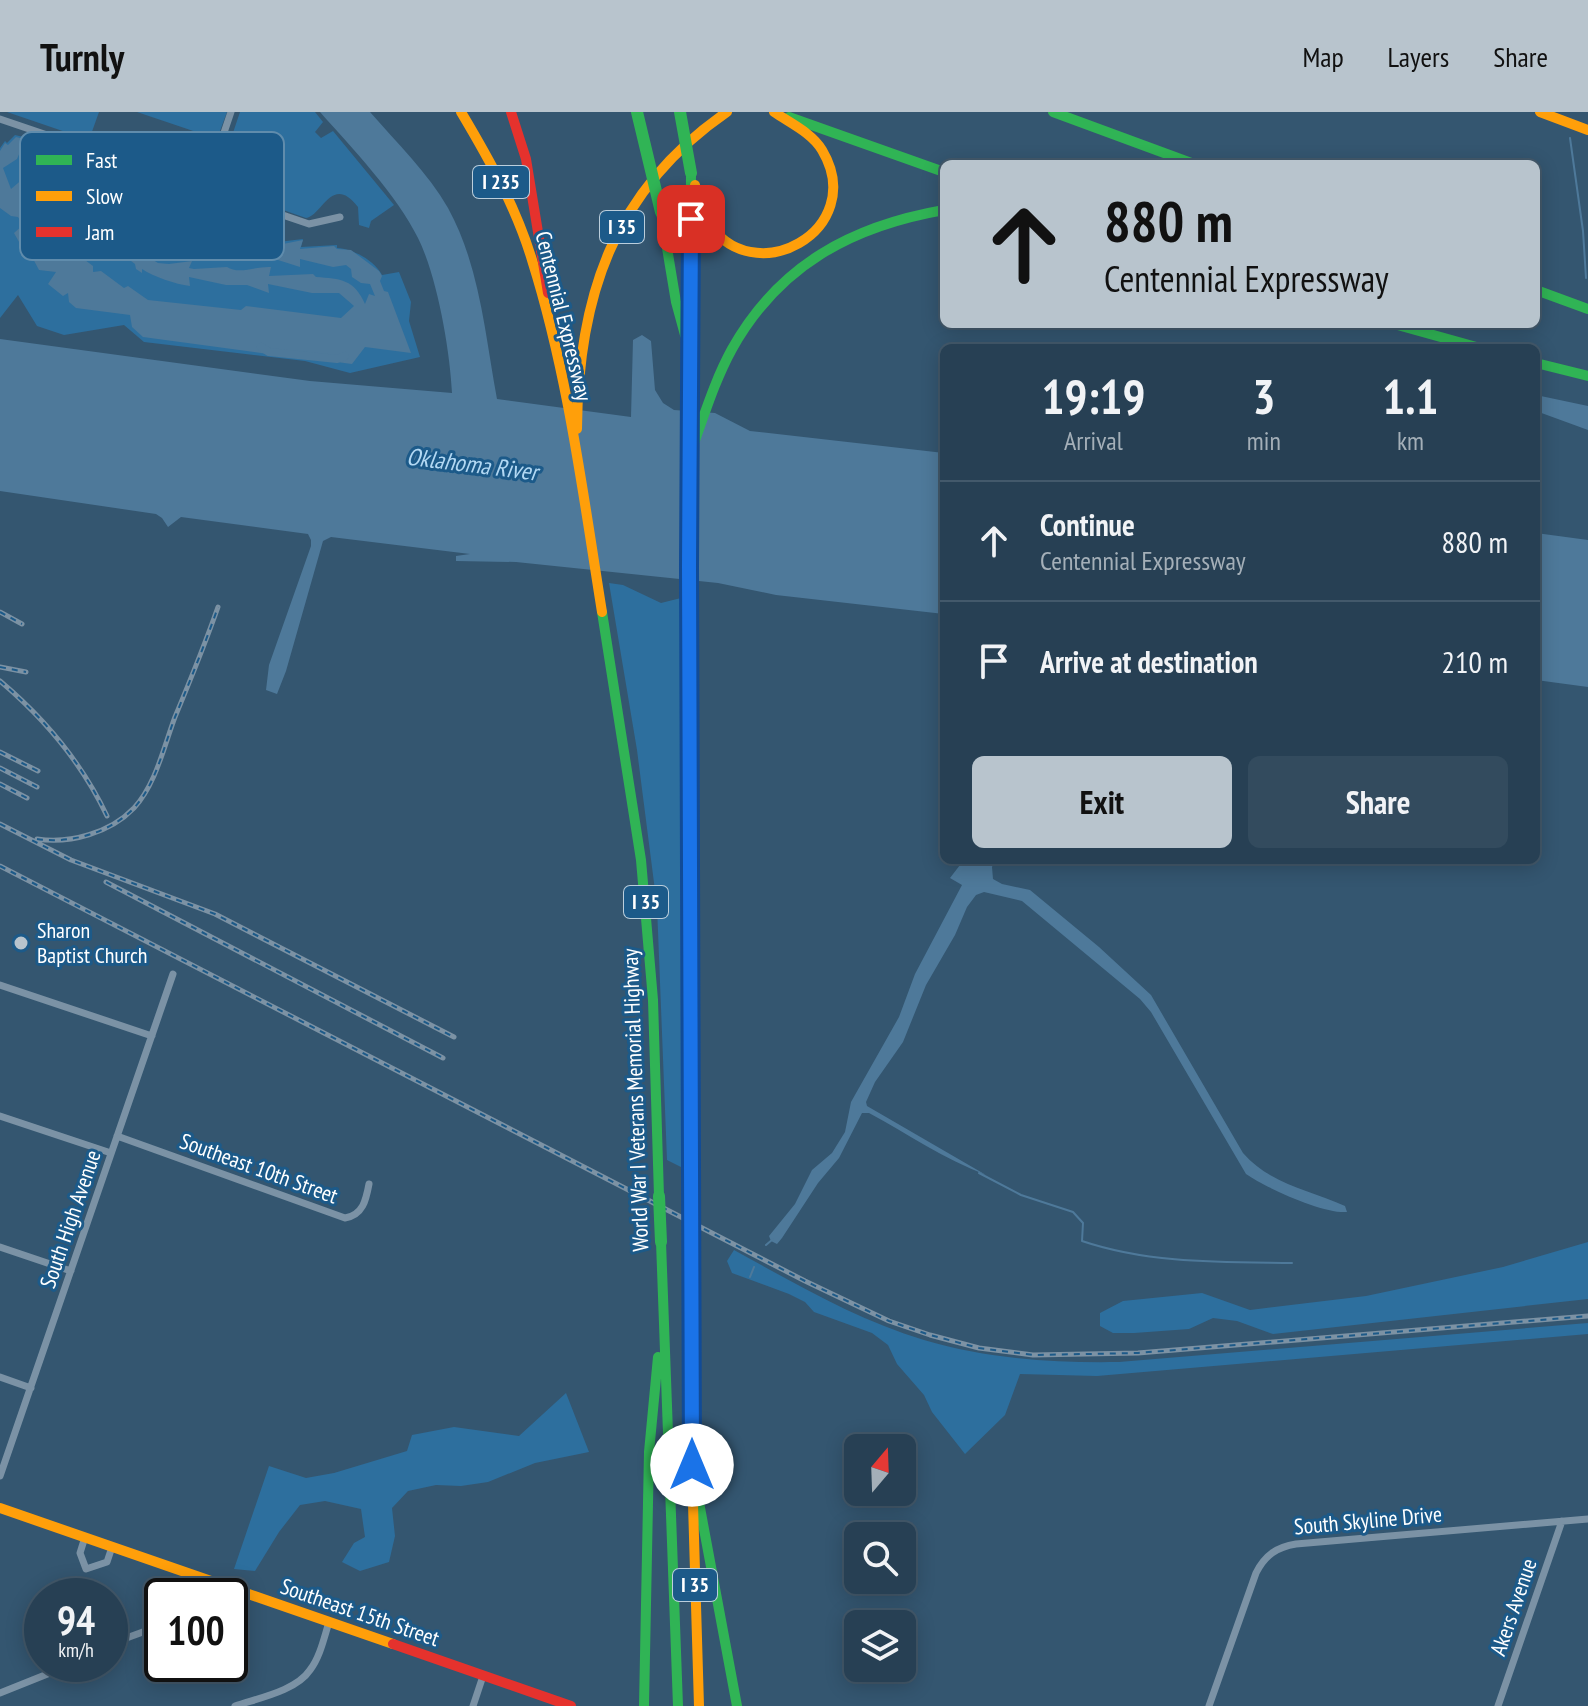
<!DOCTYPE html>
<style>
:root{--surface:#274054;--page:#334b5e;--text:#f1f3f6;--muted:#a4afb8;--line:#43596b;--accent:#b8c4cd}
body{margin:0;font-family:"PT Sans Narrow",sans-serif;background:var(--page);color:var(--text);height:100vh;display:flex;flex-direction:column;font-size:30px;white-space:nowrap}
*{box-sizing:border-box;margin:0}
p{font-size:26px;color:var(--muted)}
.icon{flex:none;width:44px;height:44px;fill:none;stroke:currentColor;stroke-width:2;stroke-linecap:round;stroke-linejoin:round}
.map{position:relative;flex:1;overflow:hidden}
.details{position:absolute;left:940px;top:232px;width:600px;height:520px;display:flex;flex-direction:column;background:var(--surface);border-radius:12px;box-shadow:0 4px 20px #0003,0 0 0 2px var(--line)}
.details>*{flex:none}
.guide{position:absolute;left:940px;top:48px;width:600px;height:168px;border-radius:12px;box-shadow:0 4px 20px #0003,0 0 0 2px var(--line);background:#b8c4cd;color:#111;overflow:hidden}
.needle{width:52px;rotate:19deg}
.controls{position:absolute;left:844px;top:1322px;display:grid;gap:16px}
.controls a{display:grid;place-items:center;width:72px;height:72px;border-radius:12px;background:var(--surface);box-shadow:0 4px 20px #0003,0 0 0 2px var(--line);font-size:40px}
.speed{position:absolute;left:24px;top:1466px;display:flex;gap:16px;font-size:40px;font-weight:700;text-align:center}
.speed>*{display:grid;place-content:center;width:104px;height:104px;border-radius:50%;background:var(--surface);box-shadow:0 4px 20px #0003,0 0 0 2px var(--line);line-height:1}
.speed small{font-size:20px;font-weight:400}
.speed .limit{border:4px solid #111;border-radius:12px;background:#fff;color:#111}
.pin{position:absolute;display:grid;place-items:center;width:68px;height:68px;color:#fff;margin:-34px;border-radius:16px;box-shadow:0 4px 12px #0006}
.me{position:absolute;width:88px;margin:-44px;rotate:0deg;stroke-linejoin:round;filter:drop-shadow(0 0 6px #0008)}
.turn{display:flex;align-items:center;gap:28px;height:168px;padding:0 32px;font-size:36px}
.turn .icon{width:104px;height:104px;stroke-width:2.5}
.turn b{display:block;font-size:56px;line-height:68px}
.eta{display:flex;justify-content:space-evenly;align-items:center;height:136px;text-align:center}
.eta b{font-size:48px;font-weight:800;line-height:56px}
.action{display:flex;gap:16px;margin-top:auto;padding:16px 32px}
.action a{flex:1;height:92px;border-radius:12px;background:var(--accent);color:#111;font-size:32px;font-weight:800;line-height:92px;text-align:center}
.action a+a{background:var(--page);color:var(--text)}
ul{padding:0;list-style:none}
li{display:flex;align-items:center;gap:24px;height:120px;padding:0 32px;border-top:2px solid var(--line)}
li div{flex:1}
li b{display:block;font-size:30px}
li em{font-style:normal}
header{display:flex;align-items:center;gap:48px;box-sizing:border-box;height:112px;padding:0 40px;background:var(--accent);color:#111}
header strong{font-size:38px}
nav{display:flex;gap:44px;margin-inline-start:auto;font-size:28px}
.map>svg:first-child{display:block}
.green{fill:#2d6f9e}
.water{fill:#4e799a;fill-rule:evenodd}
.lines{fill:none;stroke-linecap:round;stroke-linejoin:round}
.stream{stroke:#4e799a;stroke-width:2}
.canal{stroke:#4e799a;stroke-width:8}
.street{stroke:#7b92a5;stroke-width:7}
.fast{stroke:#30b455;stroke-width:10}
.slow{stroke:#ff9f0a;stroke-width:10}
.jam{stroke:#e5322d;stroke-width:10}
.rail-casing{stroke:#7c92a4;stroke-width:5}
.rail{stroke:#1c5a89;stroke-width:2;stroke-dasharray:6;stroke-linecap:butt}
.fast-bridge{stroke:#30b455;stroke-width:12}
.route-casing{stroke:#114b97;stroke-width:20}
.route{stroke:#1a73e8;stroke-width:14}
.poi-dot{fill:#b8c4cd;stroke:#1c5a89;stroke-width:3}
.labels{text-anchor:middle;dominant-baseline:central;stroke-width:6;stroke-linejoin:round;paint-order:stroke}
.shield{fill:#1c5a89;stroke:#bbcedc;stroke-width:2}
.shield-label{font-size:20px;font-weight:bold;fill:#fff}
.street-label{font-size:22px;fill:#fff;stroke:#1c5a89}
.poi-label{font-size:22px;fill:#fff;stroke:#1c5a89;text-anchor:start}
.water-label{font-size:24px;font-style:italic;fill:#b2d8f3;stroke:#1c5a89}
.key{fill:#1c5a89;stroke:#608cac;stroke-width:2}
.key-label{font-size:22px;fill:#fff}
</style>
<header>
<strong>Turnly</strong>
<nav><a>Map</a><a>Layers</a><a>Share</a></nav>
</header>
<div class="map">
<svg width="1588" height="1594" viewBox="0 0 1588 1594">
<rect width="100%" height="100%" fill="#345670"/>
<!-- green -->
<path class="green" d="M7,0h92l-10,28z
M137,0h90l-10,27z
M240,0h75l8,10 -8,10 6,6 12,-7 61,74 -23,16 -2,7 -10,-3 -1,-18c-26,-34 -36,9 -52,11l-91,-32z
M15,23l21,5 30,22 25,9 -6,6 13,6 28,3 4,-3 9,1 -3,3 48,4 25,19 -3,1 23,10 23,19 26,2 25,-3 -2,8 36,-2v3c16,1 37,12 45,27l17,-3 12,30 -2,19 11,36 -70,16 -45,-12 -161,-19 -20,-17 -60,10 -27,-9 -19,-31 -18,23v-170l5,-7 2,2z
M609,471l14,2 38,18 20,-5v569l-14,-7 -10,-254 -20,-156z
M1588,1130v57l-315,35 -36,-13 -24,-3 -24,11 -55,4h-21l-13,-7v-13l23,-12 79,-8 48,17 116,-14 137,-29z
M734,1138c60,33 123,70 190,90 64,19 129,23 195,22l469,-39v11l-491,42 -77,-2 -15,41 -40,39 -33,-42 -8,-17 -27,-31 -9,-19 -16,-12 -58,-21 -9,-10 -16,-8 -57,-21 -5,-12z
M566,1281l23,59 -54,11 -47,19 -27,4 -25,-1 -28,6 -16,17 3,28 -6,26 -29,9 -18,-9 12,-19 11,-6 -4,-28 -36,-8 -25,4 -21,27 -24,39 -21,-2 35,-103 37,12 28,-5 73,-22 5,-16 42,-8 65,9z"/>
<!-- water -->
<path class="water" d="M320,0h50c27,31 58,61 78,96 32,58 37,127 49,191l134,18 2,-77 9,-5 9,6 4,49 8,13 11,7 41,3 35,18 194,22v161l-168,-19 -58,-12 -202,-21 -60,-1v-5l14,-2 -139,-17 -8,4 -37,130 -9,23 -11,-4 3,-25 42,-119v-6l-3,-6 -127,-17 -13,10 -6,-9 -6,-4 -156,-23v-152l310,42 142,12c-2,-43 -15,-117 -34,-155 -21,-43 -66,-90 -98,-126z
M16,25l20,5 30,22 25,9 -6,5 13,7 29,3 3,-3 8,1 -2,3 48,5 25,17 -3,1 24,11 1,4 22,15 25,3 25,-5 -3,9 34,-3 3,3 14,1 28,21 3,5 -2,5 4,10 4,1 23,61 -46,-6 -13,17 -15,-2v-4l-67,-9 -2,5 -125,-17 -11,-10 -2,-12 -54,-7 -7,-6 -1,-9 -5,3 -15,-12 8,-12 -17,-2 -9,-17 2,-5 -9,1 -9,-16 9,-8 -5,-8 -7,-1 -11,-8v-57l5,-8 3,2zM20,40c30,7 35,27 55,43l4,-8 14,13 32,3 3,3 8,1 -1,-3 32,3 3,6 12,4 6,-3 12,9 1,-3 17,18 30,19 30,3 22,7v-8l33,8 13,-2 5,4 1,8 9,6 9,1 5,12 -6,-2 -4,10c-11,-25 -24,-25 -49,-27l-3,-3 -44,2 2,-9c-15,-1 -32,8 -44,0l-33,2 -5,-1 3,-7 -23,3 -11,-1 -8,-5 3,-2 -6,-4h-4l-31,-21 1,-2 -25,-12 5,-6c-8,-6 -17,-7 -25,-11 -16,-8 -25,-19 -43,-23l-14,12 -8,-21 14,-9zM29,79l7,2 6,8 4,-1 17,12 16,19 3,-8c10,8 25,19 33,29h4l16,12 1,5 6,4v-4c12,8 33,15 48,17l-1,-9 37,8h21l22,8 -1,-9 44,9h27l15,13 -13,12 -95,-12 -5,4 -93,-10 -20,-14 -4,2 -23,-17 -8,1v-6l-16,-12 -9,7 -3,-2v-19l-31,-23 -3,2 -6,-8 -1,-15z
M1536,283l52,11v24l-52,-19z
M1536,421l52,7v147l-52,-7z
M973,748h22l-3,7 1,12 9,5 28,6 69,57 52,48 92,158c27,31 66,37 102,53l2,6c-23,2 -81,-24 -101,-38l-95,-162 -11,-13 -118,-98 -38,-9 -8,3 -9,12 -12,28 -29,50 -23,57 -28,40 -9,20 1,4 119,69c-42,-16 -78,-41 -117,-62h-7l-23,45 -21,25 -36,55 -5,6 -6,-3 -2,-5 26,-32 17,-34 20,-17 13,-21 6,-30 48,-85 16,-43 47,-89 -12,-7 10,-13 9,1z"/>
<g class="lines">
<!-- stream -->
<path class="stream" d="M1570,26l13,93 3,47
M979,1061l42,22 52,17 10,11 -1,18c68,23 140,21 210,22
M766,1133l7,-6
M750,1165l4,-10"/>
<!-- canal -->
<path class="canal" d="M261,235l8,5 68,7 8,-3"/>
<!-- street -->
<path class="street" d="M0,7l309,105 31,-7
M205,77l26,-77
M0,873l152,51
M0,1004l111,37
M117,1024l228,82c18,-3 21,-18 24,-34
M0,1135l71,24
M0,1265l31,11
M0,1364l173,-502
M85,1425l-5,16 6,16 21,-7 5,-15
M175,1472l5,12
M192,1484l7,-19
M110,1532l52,-19
M0,1581l50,-20
M235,1594c23,-8 61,-15 75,-36 10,-13 14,-32 19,-48
M473,1594l10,-30
M1209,1594l47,-133c9,-18 21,-26 40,-29l292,-25
M1498,1594l64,-185"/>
<!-- fast -->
<path class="fast" d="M1053,0l141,52
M789,5l155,55
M691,61l-2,394 3,605
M661,100l15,90 9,33
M1536,178l52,19
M1394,212l86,24
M1536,251l52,13
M693,334c12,-33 22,-66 39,-97 47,-84 120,-123 212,-139
M602,500l39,248 12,140 6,196
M661,1130l17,464
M698,1385l39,209
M644,1594l5,-254 9,-95"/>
<!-- slow -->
<path class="slow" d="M461,0c28,47 55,95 71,148 36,114 51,234 70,352
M1540,0l48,18
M695,73c3,12 5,24 12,35 44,75 163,10 115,-70 -10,-17 -32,-27 -48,-38
M577,317c1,-133 37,-239 150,-317
M692,1358l7,236
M0,1396l393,136"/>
<!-- jam -->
<path class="jam" d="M511,0l15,47 22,134
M692,1145v213
M393,1532l178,62"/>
<!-- rail casing -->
<g class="rail-casing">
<path id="rail" d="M0,500l22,12
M0,555l26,5
M0,569c45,38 82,82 107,135
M0,640l38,19
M0,656l37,19
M0,672l27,14
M0,712l71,36 144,54 239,123
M37,727c33,5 73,-6 97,-31 22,-24 30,-62 41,-91 15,-36 30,-73 43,-110
M0,754l805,415 84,40 41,14 49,13 54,7 105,-2 450,-37
M106,770l337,176"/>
</g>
<!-- rail -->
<use href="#rail" class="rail"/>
<!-- fast-bridge -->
<path class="fast-bridge" d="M637,0l24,100
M680,0l11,61
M692,1060v85
M659,1084l2,46"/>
</g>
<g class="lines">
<!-- route casing -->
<g class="route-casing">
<path id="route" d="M691,107l-2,348 3,898"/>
</g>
<!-- route -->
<use href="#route" class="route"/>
</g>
<!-- markers -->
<circle class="poi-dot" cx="21" cy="831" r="8"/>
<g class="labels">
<!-- shield labels -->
<g class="shield">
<rect x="473" y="54" width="56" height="32" rx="6"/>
<rect x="600" y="99" width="44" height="32" rx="6"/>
<rect x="624" y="774" width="44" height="32" rx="6"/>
<rect x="673" y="1457" width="44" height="32" rx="6"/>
</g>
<g class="shield-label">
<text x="501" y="70">I 235</text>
<text x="622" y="115">I 35</text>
<text x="646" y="790">I 35</text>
<text x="695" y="1473">I 35</text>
</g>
<!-- street labels -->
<g class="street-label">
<text transform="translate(564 204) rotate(76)">Centennial Expressway</text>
<text transform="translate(635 988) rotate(-92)">World War I Veterans Memorial Highway</text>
<text transform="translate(259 1056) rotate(20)">Southeast 10th Street</text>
<text transform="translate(70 1107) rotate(-71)">South High Avenue</text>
<text transform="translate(1368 1408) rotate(-5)">South Skyline Drive</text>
<text transform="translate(1513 1495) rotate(-71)">Akers Avenue</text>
<text transform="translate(360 1500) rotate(19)">Southeast 15th Street</text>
</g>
<!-- poi labels -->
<g class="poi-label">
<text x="37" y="818">Sharon<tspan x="37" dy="25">Baptist Church</tspan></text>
</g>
<!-- water labels -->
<g class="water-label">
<text transform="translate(472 352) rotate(7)">Oklahoma River</text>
</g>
</g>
<!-- legend -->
<rect x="20" y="20" width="264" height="128" rx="12" class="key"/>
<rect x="36" y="43" width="36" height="10" fill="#30b455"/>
<rect x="36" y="79" width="36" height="10" fill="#ff9f0a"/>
<rect x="36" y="115" width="36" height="10" fill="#e5322d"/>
<g class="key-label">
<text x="86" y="56">Fast</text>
<text x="86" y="92">Slow</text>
<text x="86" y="128">Jam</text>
</g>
</svg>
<div class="controls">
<a><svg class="needle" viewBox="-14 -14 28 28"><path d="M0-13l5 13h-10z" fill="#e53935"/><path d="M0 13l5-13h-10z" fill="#a4afb8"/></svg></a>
<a><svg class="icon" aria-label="search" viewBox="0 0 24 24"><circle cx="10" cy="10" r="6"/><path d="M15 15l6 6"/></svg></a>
<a><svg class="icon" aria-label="layers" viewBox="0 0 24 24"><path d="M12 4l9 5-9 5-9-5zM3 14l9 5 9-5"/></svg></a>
</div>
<div class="speed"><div>94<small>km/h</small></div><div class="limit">100</div></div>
<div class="pin" style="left:691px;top:107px;background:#d93025"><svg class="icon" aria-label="arrive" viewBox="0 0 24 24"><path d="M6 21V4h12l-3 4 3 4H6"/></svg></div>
<svg class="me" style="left:692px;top:1353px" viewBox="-20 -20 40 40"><circle r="19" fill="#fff"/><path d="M0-13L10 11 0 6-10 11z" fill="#1a73e8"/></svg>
<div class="guide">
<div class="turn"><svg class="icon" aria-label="ahead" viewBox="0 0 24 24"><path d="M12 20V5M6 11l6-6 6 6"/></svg><div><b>880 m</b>Centennial Expressway</div></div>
</div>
<section class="details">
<div class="eta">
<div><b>19:19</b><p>Arrival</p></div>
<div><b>3</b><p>min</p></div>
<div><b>1.1</b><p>km</p></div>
</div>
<ul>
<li><svg class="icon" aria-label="ahead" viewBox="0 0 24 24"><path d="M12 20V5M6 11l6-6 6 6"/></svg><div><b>Continue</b><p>Centennial Expressway</p></div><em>880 m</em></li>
<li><svg class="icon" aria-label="arrive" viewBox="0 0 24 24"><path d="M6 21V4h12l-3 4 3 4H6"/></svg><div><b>Arrive at destination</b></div><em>210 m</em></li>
</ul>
<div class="action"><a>Exit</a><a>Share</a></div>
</section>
</div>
